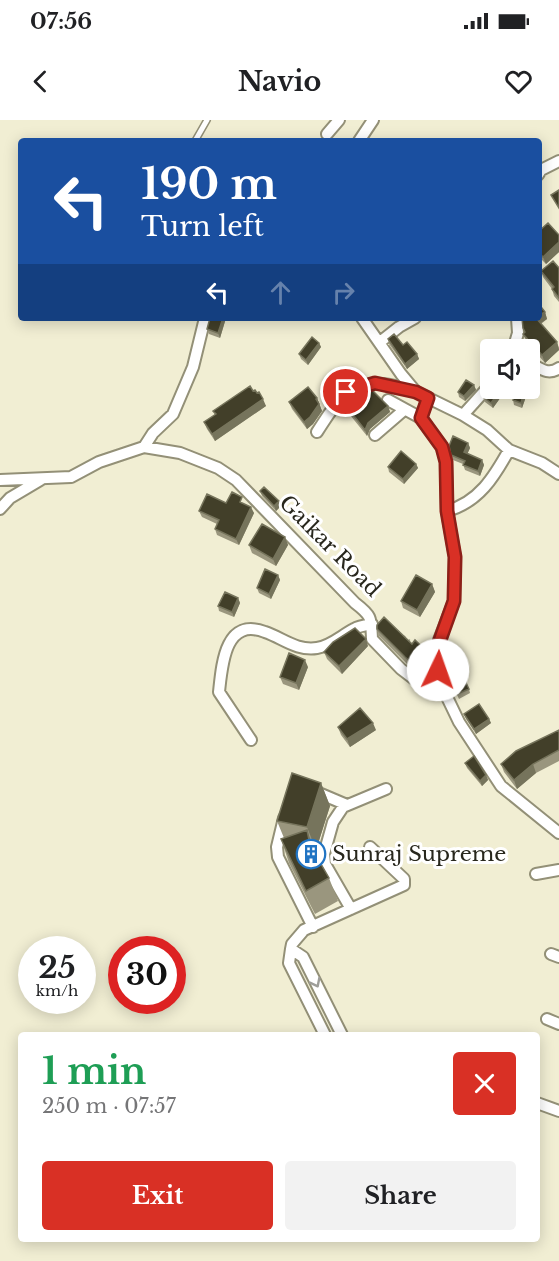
<!DOCTYPE html>
<meta charset="utf-8">
<style>
:root{--surface:#fff;--page:#f2f2f2;--text:#202124;--muted:#757577;--accent:#d93025}
body{margin:0;font-family:"Libre Baskerville",serif;background:var(--page);color:var(--text);height:100vh;display:flex;flex-direction:column;font-size:22px;white-space:nowrap}
*{box-sizing:border-box;margin:0}
p{font-size:20px;color:var(--muted)}
.icon{flex:none;width:33px;height:33px;fill:none;stroke:currentColor;stroke-width:2;stroke-linecap:round;stroke-linejoin:round}
.map{position:relative;flex:1;overflow:hidden}
.panel{position:absolute;left:18px;top:912px;width:522px;height:210px;display:flex;flex-direction:column;background:var(--surface);border-radius:6px;box-shadow:0 3px 15px #0003}
.panel>*{flex:none}
.banner{position:absolute;left:18px;top:18px;width:524px;height:183px;border-radius:6px;box-shadow:0 3px 15px #0003;background:#1a4fa0;color:#fff;overflow:hidden}
.controls{position:absolute;left:480px;top:219px;display:grid;gap:12px}
.controls a{display:grid;place-items:center;width:60px;height:60px;border-radius:6px;background:var(--surface);box-shadow:0 3px 15px #0003;font-size:30px}
.speed{position:absolute;left:18px;top:816px;display:flex;gap:12px;font-size:30px;font-weight:700;text-align:center}
.speed>*{display:grid;place-content:center;width:78px;height:78px;border-radius:50%;background:var(--surface);box-shadow:0 3px 15px #0003;line-height:1}
.speed small{font-size:15px;font-weight:400}
.speed .limit{border:9px solid #d22;background:#fff;color:#111}
.pin{position:absolute;display:grid;place-items:center;width:51px;height:51px;color:#fff;margin:-26px;border:3px solid #fff;border-radius:50%;box-shadow:0 2px 6px #0007}
.me{position:absolute;width:66px;margin:-33px;rotate:3deg;stroke-linejoin:round;filter:drop-shadow(0 0 4px #0008)}
.turn{display:flex;align-items:center;gap:21px;height:126px;padding:0 24px;font-size:27px}
.turn .icon{width:78px;height:78px;stroke-width:2.5}
.turn b{display:block;font-size:42px;line-height:51px}
.lanes{display:flex;align-items:center;height:57px;padding:0 24px;background:#0003;justify-content:center;gap:30px;direction:ltr}
.lanes .off{opacity:.35}
.round{display:grid;place-items:center;flex:none;width:63px;height:63px;border-radius:6px;background:var(--page)}
.summary{display:flex;align-items:center;justify-content:space-between;height:102px;padding:0 24px}
h1{font-size:36px;font-weight:800;line-height:45px;color:#1e9e55}
.action{display:flex;gap:12px;margin-top:auto;padding:12px 24px}
.action a{flex:1;height:69px;border-radius:6px;background:var(--accent);color:#fff;font-size:24px;font-weight:800;line-height:69px;text-align:center}
.action a+a{background:var(--page);color:var(--text)}
.status{display:flex;justify-content:space-between;align-items:center;height:42px;padding:0 30px;background:var(--surface);direction:ltr}
.status svg{height:16px;fill:currentColor}
header{display:flex;justify-content:space-between;align-items:center;height:78px;padding:0 24px;background:var(--surface);font-size:27px;font-weight:800}
.map>svg:first-child{display:block}
.lines{fill:none;stroke-linecap:round;stroke-linejoin:round}
.lane-casing{stroke:#939077;stroke-width:8}
.street-casing{stroke:#939077;stroke-width:14}
.path{stroke:#a4a18d;stroke-width:1.5;stroke-dasharray:1.5 4.5;stroke-linecap:butt}
.lane{stroke:#fff;stroke-width:5}
.street{stroke:#fff;stroke-width:10}
.wall{fill:#9a967e}
.shaded-wall{fill:#76745c}
.building{fill:#423f29;stroke:#76745c;stroke-width:1.5}
.oneway{stroke:#9e9e99}
.route-casing{stroke:#8d1f18;stroke-width:15}
.route{stroke:#d93025;stroke-width:10}
.labels{text-anchor:middle;dominant-baseline:central;stroke-width:6;stroke-linejoin:round;paint-order:stroke}
.street-label{font-size:21px;fill:#28271d;stroke:#fff}
.poi-label{font-size:21px;fill:#28271d;stroke:#fff;text-anchor:start}
</style>
<div class="status"><b>07:56</b><svg viewBox="0 0 49 12"><path d="M0 12V9h3v3zM5 12V6h3v6zM10 12V3h3v9zM15 12V0h3v12zM26 1h20v11H26zM47 4h2v5h-2z"/></svg></div>
<header><svg class="icon" aria-label="back" viewBox="0 0 24 24"><path d="M15 5l-7 7 7 7"/></svg>Navio<svg class="icon" aria-label="heart" viewBox="0 0 24 24"><path d="M12 20l-8-8c-3-5 5-10 8-4 3-6 11-1 8 4z"/></svg></header>
<div class="map">
<svg width="559" height="1141" viewBox="0 0 559 1141">
<rect width="100%" height="100%" fill="#f1eed3"/>
<g class="lines">
<!-- lane casing -->
<g class="lane-casing">
<path id="lane" d="M195,21l12,-21"/>
</g>
<!-- street casing -->
<g class="street-casing">
<path id="street" d="M327,14l12,-14
M359,21l14,-21
M538,55l3,-5 18,-9
M362,198l39,56 15,18 47,23 24,15 22,20 33,13 17,11
M380,222l19,-15 16,-9
M513,230l5,-17 -1,-15
M530,243c10,5 18,13 29,5
M428,278l-7,20 21,29 4,15 1,49 8,46 -1,44 -15,39 -1,30 8,25 13,27 42,64 58,47
M388,280l33,18
M463,295l27,-30
M317,312c16,-24 25,-44 56,-48 13,-2 31,5 43,8
M375,315l29,-25
M144,327l9,-14 20,-19 20,-47 12,-49
M0,360l71,-3 28,-15 45,-15 36,6 38,15 18,12 119,123c17,13 16,15 17,36l29,30 21,16h21
M0,389l10,-11 32,-19
M447,391c32,-9 47,-34 62,-61
M251,620l-32,-48c3,-28 6,-75 46,-60 18,6 31,19 52,16 14,-2 25,-13 37,-19 5,-3 12,-4 18,-5
M314,671l33,14
M284,698l-7,29 1,10 35,70
M536,754l23,-4
M351,789l-26,-45 -1,-10 9,-32 10,-15 43,-18
M291,829l1,-5 12,-14 100,-45v-6l-34,-32
M551,834l8,3
M547,899l12,5
M325,915l-36,-72 2,-14 12,8 39,78
M537,983l22,8"/>
</g>
<!-- path -->
<path class="path" d="M404,516l8,6
M417,523l13,4"/>
<!-- lane -->
<use href="#lane" class="lane"/>
<!-- street -->
<use href="#street" class="street"/>
</g>
<!-- wall -->
<path class="wall" d="M538,112l21,3v17l-13,12 -8,-8z
M559,148v34l-5,-6 -2,-7 -9,-12 -2,-6z
M545,192l2,7 -6,5 16,18 2,6v2l-14,13 -19,-22 -3,-7 2,-1 -2,-5z
M226,198l-6,20 -11,-4 -2,-5z
M388,219l15,6 14,9 2,5 -12,10 -18,-25z
M319,223l2,4 -13,18 -7,-6 -2,-5z
M474,265l2,5 -11,11 -6,-4 -1,-5z
M512,268h17l-7,20 -8,-3 -1,-5 2,-4h-2l-2,-5z
M501,269l2,5 -10,14 -8,-6 -2,-5z
M253,271l13,15 -51,35 -8,-12 -3,-7 11,-7 -2,-4z
M362,272h6l20,14 2,6 -20,17 -3,7 -21,-26 -2,-7z
M317,278l5,13 -9,13 -6,5 -15,-20 -3,-7z
M468,323l2,5 -3,6 15,6 2,5 -4,11 -15,-6 -2,-6 -10,-4 -2,-5z
M416,344l2,4 -14,16 -15,-12 -1,-5z
M260,371l21,15 -5,5 -14,-15z
M226,383l19,1 9,9 -15,32 -22,-10 -2,-6 2,-5 -15,-7 -3,-6z
M285,417l3,8 -12,21 -24,-13 -3,-8z
M278,455l2,5 -9,19 -12,-6 -2,-5z
M432,464l3,8 -15,25 -17,-9 -2,-7z
M238,478l2,5 -6,14 -15,-6 -1,-5z
M377,509l35,15 15,8 3,7 -4,4 2,4 -8,7 -12,-9 -29,-29z
M368,526l-26,28 -15,-15 -3,-7z
M308,547l-9,23 -16,-6 -3,-7z
M449,558l20,11 1,4 -11,6z
M464,594l25,5 2,4 -15,11 -10,-15z
M338,607l38,3 -26,17 -9,-12z
M559,610v31l-23,12 -19,16 -13,-17 -3,-8z
M465,643l21,12 2,5 -6,6 -15,-18z
M321,663l9,23 -14,44h-2l2,4 13,24 9,23 -23,13 -26,-51 -8,-24 3,-1 -7,-17z"/>
<!-- shaded-wall -->
<path class="shaded-wall" d="M559,122v10l-13,12 -3,-7z
M545,192l2,7 -9,6 -2,-7h2v-2z
M223,198h3l-6,20 -2,-5z
M557,222l2,8 -14,13 -3,-8z
M319,223l2,4 -13,18 -2,-5z
M417,234l2,5 -12,10 -2,-5z
M474,265l2,5 -11,11 -1,-5z
M525,268h4l-7,20 -1,-5z
M501,269l2,5 -10,14 -2,-5z
M317,278l5,13 -9,13 -6,5 -3,-7z
M263,279l3,7 -51,35 -3,-7z
M388,286l2,6 -20,17 -3,7 -2,-6 3,-7z
M468,323l2,5 -4,9 -2,-5z
M482,340l2,5 -4,11 -2,-5z
M416,344l2,4 -14,16 -1,-5z
M279,381l2,5 -5,5 -2,-5z
M251,387l3,6 -15,32 -3,-6z
M285,417l3,8 -12,21 -3,-7z
M278,455l2,5 -9,19 -2,-5z
M432,464l3,8 -15,25 -3,-7z
M238,478l2,5 -6,14 -2,-5z
M366,519l2,7 -26,28 -3,-8z
M427,532l3,7 -4,4 2,4 -8,7 -2,-7 4,-10z
M305,540l3,7 -9,23 -3,-7z
M489,599l2,4 -15,11 -2,-5z
M373,603l3,7 -26,17 -3,-8z
M533,644l3,9 -19,16 -3,-9z
M486,655l2,5 -6,6 -2,-5z
M321,663l9,23 -14,44 -9,-23z
M307,710l8,23 -5,-8z"/>
<!-- building -->
<path class="building" d="M559,70v18l-8,-13z
M548,103l11,12v7l-16,15 -5,-5v-20z
M553,141l6,7v30l-7,-9 2,-2 -13,-16z
M538,183l7,9 -7,4z
M210,198h13l-5,15 -11,-4z
M522,198h14l21,24 -15,13 -19,-21 2,-2 -2,-4z
M394,214l9,11 4,-3 10,12 -12,10 -17,-25z
M312,217l7,6 -13,17 -7,-6z
M466,260l8,5 -10,11 -6,-4z
M250,266l3,5 2,-1 2,3 2,-1 4,7 -51,35 -8,-12 12,-8 -3,-3z
M308,267l9,11 -1,1 3,5 -9,13 -6,5 -15,-20z
M491,268l10,1 -10,14 -8,-6z
M512,268h13l-4,15 -8,-3 3,-7 -5,-2z
M365,269l3,3 3,-3 17,17 -20,17 -3,7 -21,-27 16,-13 2,2z
M453,316l15,7 -4,9 18,8 -4,11 -15,-6 2,-4 -14,-6 -2,-9z
M401,331l15,13 -13,15 -15,-12z
M264,367l15,14 -5,5 -14,-15z
M232,372l10,5 -2,5 11,5 -15,32 -21,-10 4,-9 -20,-9 8,-17 19,9z
M262,404l23,13 -12,22 -24,-14z
M265,449l13,6 -9,19 -12,-6z
M416,455l16,9 -15,26 -16,-9z
M225,472l13,6 -6,14 -14,-6z
M384,497l28,27 3,-4 12,12 -5,5 3,3 -7,7 -13,-10 -28,-28v-4z
M355,508l11,11 -27,27 -15,-14 9,-10z
M289,533l16,7 -9,23 -16,-6z
M459,548l10,21 -12,5 -9,-20z
M479,584l10,15 -15,10 -10,-15z
M360,588l13,15 -26,16 -9,-12z
M559,610v20l-26,14 -19,16 -13,-16 15,-13z
M474,636l12,19 -6,6 -15,-18z
M292,653l29,10 -14,44 -30,-6z
M307,710l3,15 19,33 -23,13 -25,-52z"/>
<!-- one-way arrows -->
<defs><path id="oneway-chevron" d="M-2-3.5L2.5 0L-2 3.5" fill="none" stroke-width="1.6" stroke-linecap="round" stroke-linejoin="round" transform="scale(1.5)"/></defs>
<use class="oneway" href="#oneway-chevron" transform="translate(316 863) rotate(63)"/>
<g class="lines">
<!-- route casing -->
<g class="route-casing">
<path id="route" d="M346,272l29,-9 41,9 12,6 -7,20 21,29 4,15 1,49 8,46 -1,44 -14,39 -2,30"/>
</g>
<!-- route -->
<use href="#route" class="route"/>
</g>
<!-- icons -->
<defs>
<g id="building-ring" transform="scale(1.5)"><circle r="9.5" fill="#fff" stroke="#2174c3" stroke-width="1.5"/><path d="M-4-6H4V6H1V3H-1V6H-4ZM-2.5-4.3h1.7v1.8h-1.7ZM.8-4.3h1.7v1.8H.8ZM-2.5-1h1.7V.8h-1.7ZM.8-1h1.7V.8H.8Z" fill="#2174c3"/></g>
</defs>
<g fill-rule="evenodd">
<use href="#building-ring" x="311" y="734"/>
</g>
<g class="labels">
<!-- street labels -->
<g class="street-label">
<text transform="translate(330 426) rotate(45)">Gaikar Road</text>
</g>
<!-- poi labels -->
<g class="poi-label">
<text x="332" y="734">Sunraj Supreme</text>
</g>
</g>
</svg>
<div class="controls">
<a><svg class="icon" aria-label="sound" viewBox="0 0 24 24"><path d="M4 9h4l5-4v14l-5-4H4zM17 9q2 3 0 6"/></svg></a>
</div>
<div class="speed"><div>25<small>km/h</small></div><div class="limit">30</div></div>
<div class="pin" style="left:346px;top:272px;background:#d93025"><svg class="icon" aria-label="arrive" viewBox="0 0 24 24"><path d="M6 21V4h12l-3 4 3 4H6"/></svg></div>
<svg class="me" style="left:438px;top:550px" viewBox="-20 -20 40 40"><circle r="19" fill="#fff"/><path d="M0-13L10 11 0 6-10 11z" fill="#d93025"/></svg>
<div class="banner">
<div class="turn"><svg class="icon" aria-label="left" viewBox="0 0 24 24"><path d="M17 20v-9H6M10 6l-5 5 5 5"/></svg><div><b>190 m</b>Turn left</div></div>
<div class="lanes"><svg class="icon" aria-label="left" viewBox="0 0 24 24"><path d="M17 20v-9H6M10 6l-5 5 5 5"/></svg><svg class="icon off" aria-label="ahead" viewBox="0 0 24 24"><path d="M12 20V5M6 11l6-6 6 6"/></svg><svg class="icon off" aria-label="right" viewBox="0 0 24 24"><path d="M7 20v-9h11M14 6l5 5-5 5"/></svg></div>
</div>
<section class="panel">
<div class="summary"><div><h1>1 min</h1><p>250 m · 07:57</p></div><a class="round" style="background:#d93025;color:#fff"><svg class="icon" aria-label="close" viewBox="0 0 24 24"><path d="M6 6l12 12M18 6L6 18"/></svg></a></div>
<div class="action"><a>Exit</a><a>Share</a></div>
</section>
</div>
